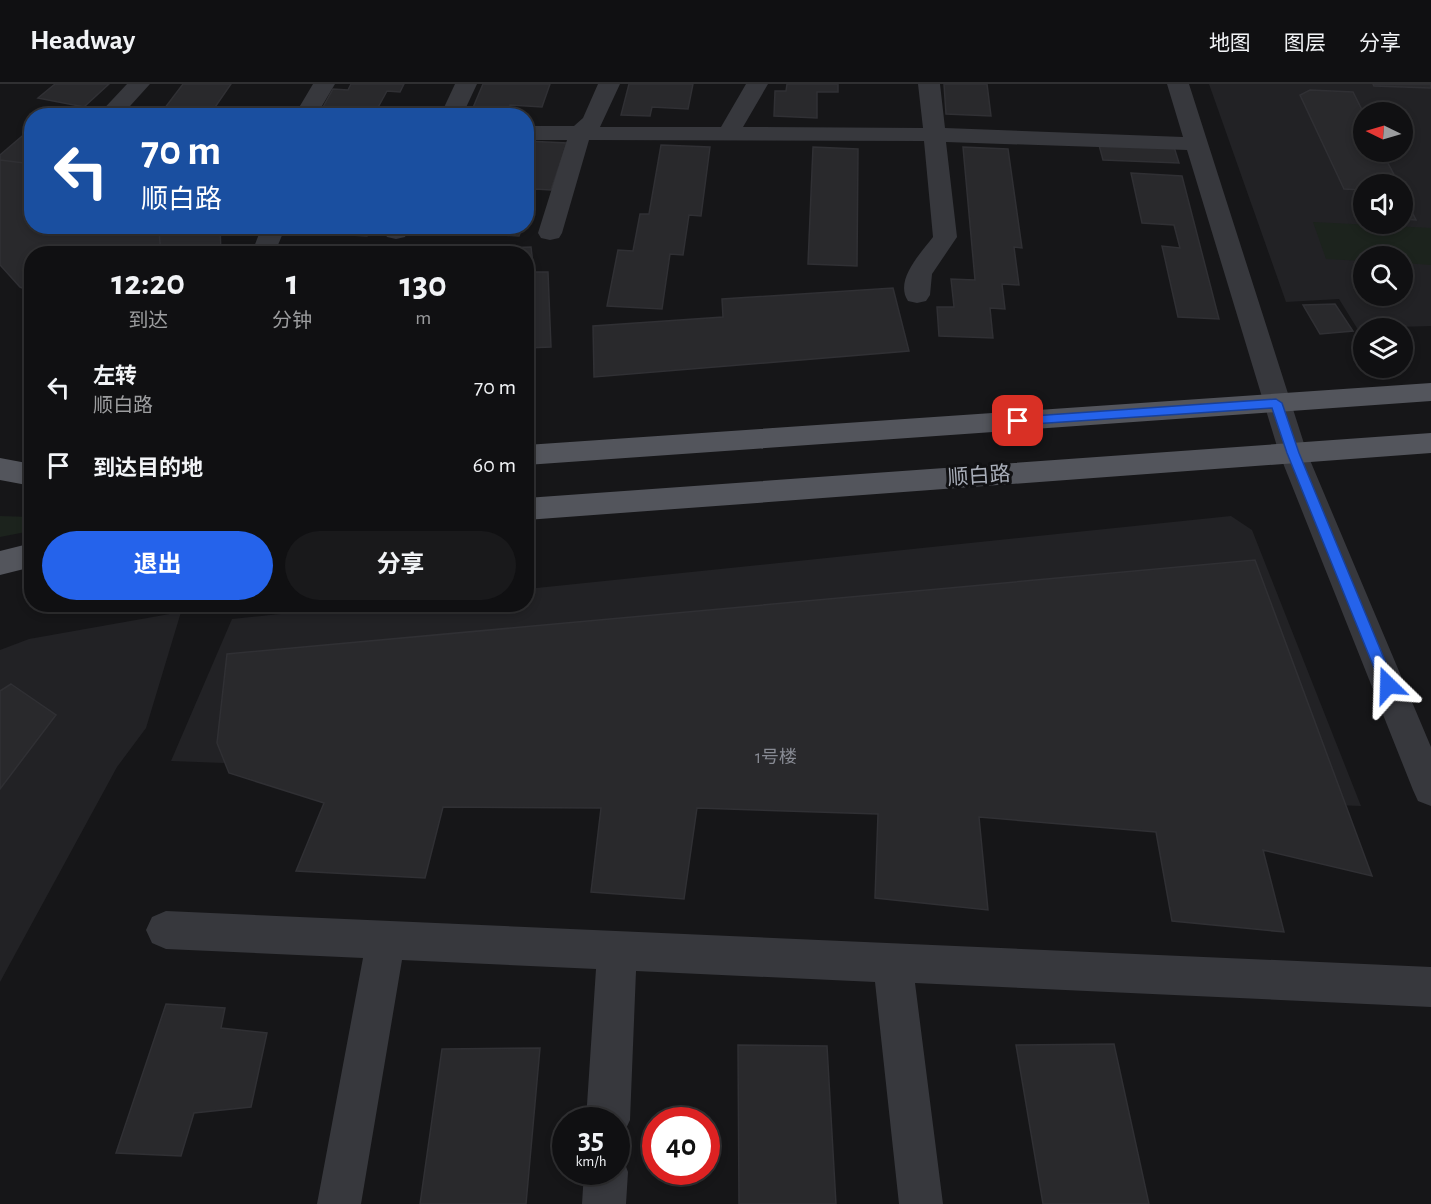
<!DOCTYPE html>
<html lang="zh">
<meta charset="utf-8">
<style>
:root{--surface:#101012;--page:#19191b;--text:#f1f3f6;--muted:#9c9d9f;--line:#303032;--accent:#2563eb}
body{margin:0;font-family:"Alegreya Sans","Noto Sans SC",sans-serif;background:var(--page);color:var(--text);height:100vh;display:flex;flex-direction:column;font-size:22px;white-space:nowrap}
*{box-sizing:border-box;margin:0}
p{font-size:20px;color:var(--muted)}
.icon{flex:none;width:33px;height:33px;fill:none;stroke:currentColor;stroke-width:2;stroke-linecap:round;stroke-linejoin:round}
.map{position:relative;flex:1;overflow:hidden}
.drawer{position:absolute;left:24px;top:162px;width:510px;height:366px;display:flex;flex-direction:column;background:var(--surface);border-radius:24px;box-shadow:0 3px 9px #0003,0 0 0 2px var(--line)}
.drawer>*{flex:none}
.banner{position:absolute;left:24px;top:24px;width:510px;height:126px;border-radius:24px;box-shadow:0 3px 9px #0003,0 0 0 2px var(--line);background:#1a4fa0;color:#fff;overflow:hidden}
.needle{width:39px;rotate:275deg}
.controls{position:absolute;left:1353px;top:18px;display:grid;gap:12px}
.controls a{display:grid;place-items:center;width:60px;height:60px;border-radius:50%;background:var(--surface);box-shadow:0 3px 9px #0003,0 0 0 2px var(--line);font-size:30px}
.speed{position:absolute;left:552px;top:1023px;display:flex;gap:12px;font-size:30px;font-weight:700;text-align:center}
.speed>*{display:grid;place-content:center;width:78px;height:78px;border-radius:50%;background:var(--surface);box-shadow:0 3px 9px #0003,0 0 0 2px var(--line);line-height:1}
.speed small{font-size:15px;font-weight:400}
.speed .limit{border:9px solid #d22;background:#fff;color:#111}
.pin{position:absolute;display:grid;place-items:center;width:51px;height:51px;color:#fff;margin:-26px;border-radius:12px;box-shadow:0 3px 9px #0006}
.me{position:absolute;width:66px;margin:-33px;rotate:338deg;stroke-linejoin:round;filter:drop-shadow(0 0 4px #0008)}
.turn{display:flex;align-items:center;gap:21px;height:126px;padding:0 18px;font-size:27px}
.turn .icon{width:78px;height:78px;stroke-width:2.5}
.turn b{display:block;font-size:42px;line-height:51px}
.eta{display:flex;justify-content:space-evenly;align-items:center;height:102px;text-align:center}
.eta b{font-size:36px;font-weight:700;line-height:42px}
.action{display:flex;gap:12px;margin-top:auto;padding:12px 18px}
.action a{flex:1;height:69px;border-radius:36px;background:var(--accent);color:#fff;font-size:24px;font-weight:700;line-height:69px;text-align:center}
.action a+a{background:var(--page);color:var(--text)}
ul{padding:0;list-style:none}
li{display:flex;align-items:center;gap:18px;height:78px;padding:0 18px}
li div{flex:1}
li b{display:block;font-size:22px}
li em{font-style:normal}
header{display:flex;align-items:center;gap:36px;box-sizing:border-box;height:84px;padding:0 30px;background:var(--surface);border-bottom:2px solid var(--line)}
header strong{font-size:28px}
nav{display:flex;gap:33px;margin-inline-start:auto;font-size:21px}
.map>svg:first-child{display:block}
.built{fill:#222225;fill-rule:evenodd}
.green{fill:#1c231d}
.building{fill:#29292c;stroke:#303034;stroke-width:1.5}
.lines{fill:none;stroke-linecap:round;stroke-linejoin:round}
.minor{fill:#37383d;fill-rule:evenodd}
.major{fill:#53555c;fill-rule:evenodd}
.route{fill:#2563eb;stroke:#184099;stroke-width:1.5}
.labels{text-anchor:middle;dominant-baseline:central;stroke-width:6;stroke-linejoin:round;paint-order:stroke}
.number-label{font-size:18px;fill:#888b94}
.street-label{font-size:21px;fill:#a8adb8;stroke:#111113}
</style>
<header>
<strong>Headway</strong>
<nav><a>地图</a><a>图层</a><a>分享</a></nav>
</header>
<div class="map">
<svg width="1431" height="1120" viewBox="0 0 1431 1120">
<rect width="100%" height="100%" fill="#161618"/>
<!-- built -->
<path class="built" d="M1209,0h222v242l-67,2 -1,4 -3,1 -21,-34 -53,3zM1364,28h38v40h-38zM1364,100h38v40h-38zM1364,172h38v40h-38z
M1231,432l21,14 109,276 -1190,-45 61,-142 144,-15h150l1,-15z
M181,528l-35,116 -29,39 -117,215v-332l29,-11z"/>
<!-- green -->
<path class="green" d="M1313,138l118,6v37l-28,-2 -1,-7h-38l-1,5 -37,-2z
M0,432l31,1v14l-31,6z"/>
<!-- building -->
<path class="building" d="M55,0h54l-25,23 -46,-9z
M183,0h48l-20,29 -47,-4z
M351,0h53l-4,8 -13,-1 -11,20 -13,-1 -3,6h-42l15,-27 15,1z
M483,0h67l-8,23 -32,-2 -2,6 -36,-1z
M629,0h64l-5,25 -36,-2 -2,9 -29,-1z
M787,0h51v8h-21v26l-43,-2 1,-25h11z
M944,0h43l4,32 -45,-2z
M1373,0h58v4l-57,-2z
M1310,6l43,2 11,22v38h18l17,32h-35v6l-20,-1 -44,-94z
M28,47l4,1v32l-32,-4v-5z
M526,57l41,2 -16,47 -16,-1 -9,26z
M661,61l49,2 -9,69 -12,-1 -6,40 -13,-1 -8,55 -55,-3 11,-56 15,1 7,-37h9z
M1099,61l75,2 5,16 -76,-3z
M813,63l45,2 -1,117 -49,-2z
M963,63l45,2 14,99 -8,-1 5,38 -17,-1 3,25 -15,-1 3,30 -54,-2 -2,-29h17l-3,-28 24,1z
M0,76l32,4v62h124l3,5 2,23h-129v38l-12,-5 -20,-22z
M1131,89l51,3 37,143 -41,-2 -16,-71 18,2 -6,-23 -32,-2z
M1402,108l14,28 -14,-1z
M156,142h64l1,28h-60l-2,-23z
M321,142h50l-4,10 -49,-3z
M476,142h47l-4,10 -46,-3z
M531,163l3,25h14l3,75 -25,1v-94h-209z
M893,204l16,63 -315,26 -1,-51 130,-9 -1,-18z
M1335,220l18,27 -33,3 -17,-29z
M1255,476l117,316 -109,-26 21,82 -112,-11 -16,-89 -177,-15 9,93 -113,-12 3,-84 -181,-6 -13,91 -93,-7 10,-84 -158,-1 -18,71 -129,-7 28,-68 -95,-30 -12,-30 10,-89z
M11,600l45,31 -56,74v-98z
M166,920l59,4 -4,20 46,5 -16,74 -57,6 -13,43 -65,-3z
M1114,960l35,160h-106l-27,-159z
M738,961l89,1 9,158h-97z
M540,964l-14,156h-106l22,-155z"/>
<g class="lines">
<!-- minor -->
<path class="minor" d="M127,0h23l-29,32h-24z
M313,0h22l-19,32h-22z
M455,0h22l-15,32h-22z
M598,0h22l-20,43h121l25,-43h22l-25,43 180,1 -5,-44h22l5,44 238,9 -16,-53h22l118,369 124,294v59l-13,-5 -5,-11 -134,-337 -92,-303 -241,-8 11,95 -25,37 -2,21 -4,6 -9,2 -9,-2c-14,-21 13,-48 25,-64l-9,-96 -335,-1 -27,93 -3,5 -9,2 -9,-2 -3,-5 29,-93h-41v-14h48l9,-8z
M262,142h24l-11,26 -13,2 -8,-7z
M386,142h24l-5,11 -9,2 -9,-2 -3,-5z
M166,827l1265,56v40l-516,-24 28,221h-44l-24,-222 -239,-11 -6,149 -7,15 -7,3v-18h-30l10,-151 -194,-9 -41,244h-44l46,-246 -197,-9 -14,-6 -6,-13 6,-13z
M616,1070l6,2 6,16 -2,32h-44l2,-32h32z"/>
<!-- major -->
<path class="major" d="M1431,299v18l-905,64v-20z
M1431,349v20l-905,67v-22z
M0,374l32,6v22l-32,-6z
M32,459v24l-32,8v-24z"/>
</g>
<!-- route -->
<path class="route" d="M1276,315l6,4 17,50 96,232 -2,4h-10l-2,-4 -94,-232 -15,-45 -254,17 -6,-4 6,-4z"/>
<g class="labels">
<!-- number labels -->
<g class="number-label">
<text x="776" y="674">1号楼</text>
</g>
<!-- street labels -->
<g class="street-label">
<text transform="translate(979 392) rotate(-4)">顺白路</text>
</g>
</g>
</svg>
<div class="controls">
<a><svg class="needle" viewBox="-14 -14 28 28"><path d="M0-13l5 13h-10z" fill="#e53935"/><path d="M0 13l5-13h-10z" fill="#9c9d9f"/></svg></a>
<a><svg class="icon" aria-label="sound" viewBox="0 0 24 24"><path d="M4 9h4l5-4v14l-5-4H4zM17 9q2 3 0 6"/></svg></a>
<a><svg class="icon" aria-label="search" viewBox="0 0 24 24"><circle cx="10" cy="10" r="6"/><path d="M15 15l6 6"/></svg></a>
<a><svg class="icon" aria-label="layers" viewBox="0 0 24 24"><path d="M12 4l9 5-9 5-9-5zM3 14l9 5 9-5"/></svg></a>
</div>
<div class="speed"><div>35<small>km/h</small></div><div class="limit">40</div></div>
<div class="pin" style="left:1018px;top:337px;background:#d93025"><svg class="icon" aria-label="arrive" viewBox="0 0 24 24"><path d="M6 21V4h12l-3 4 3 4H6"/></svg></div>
<svg class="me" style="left:1388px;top:601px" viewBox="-20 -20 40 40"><path d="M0-17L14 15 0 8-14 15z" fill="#2563eb" stroke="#fff" stroke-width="4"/></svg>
<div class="banner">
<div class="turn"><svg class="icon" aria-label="left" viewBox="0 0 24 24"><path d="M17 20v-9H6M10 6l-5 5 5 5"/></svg><div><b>70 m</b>顺白路</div></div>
</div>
<section class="drawer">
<div class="eta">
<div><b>12:20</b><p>到达</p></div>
<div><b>1</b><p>分钟</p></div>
<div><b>130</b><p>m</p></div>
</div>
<ul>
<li><svg class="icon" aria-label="left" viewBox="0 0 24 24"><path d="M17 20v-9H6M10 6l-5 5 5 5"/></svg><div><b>左转</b><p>顺白路</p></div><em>70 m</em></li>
<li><svg class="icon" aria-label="arrive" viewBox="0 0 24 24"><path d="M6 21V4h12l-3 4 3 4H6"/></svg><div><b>到达目的地</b></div><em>60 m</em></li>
</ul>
<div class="action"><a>退出</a><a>分享</a></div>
</section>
</div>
